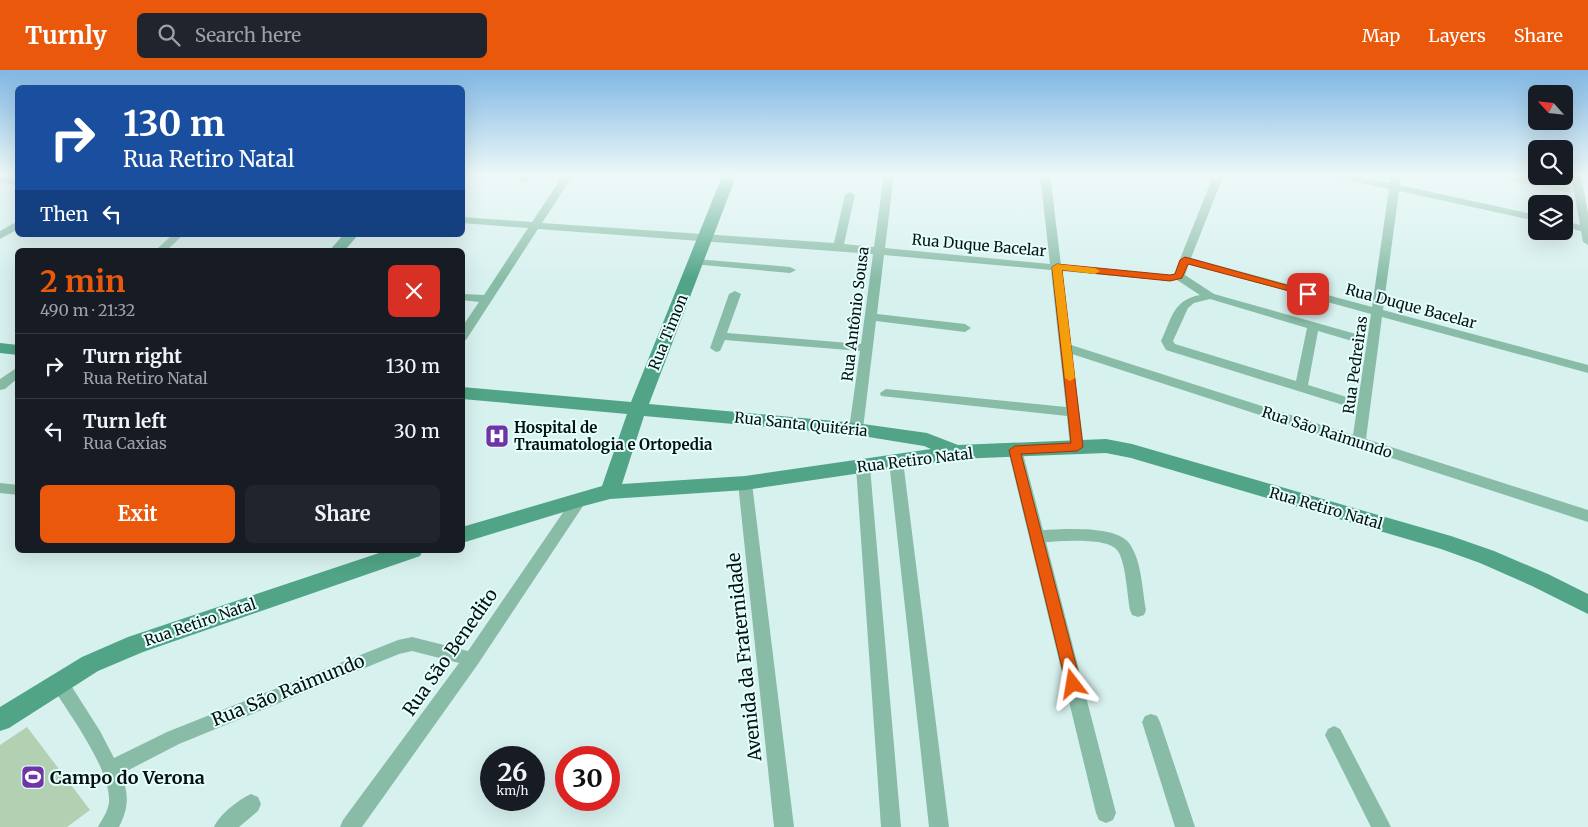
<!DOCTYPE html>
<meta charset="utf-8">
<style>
:root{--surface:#171b24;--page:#20242c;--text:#f1f3f6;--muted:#9ea1a6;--line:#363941;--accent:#ea580c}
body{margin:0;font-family:Merriweather,serif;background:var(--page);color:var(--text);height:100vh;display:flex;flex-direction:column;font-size:19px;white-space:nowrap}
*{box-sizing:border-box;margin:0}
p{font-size:16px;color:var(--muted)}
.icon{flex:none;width:28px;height:28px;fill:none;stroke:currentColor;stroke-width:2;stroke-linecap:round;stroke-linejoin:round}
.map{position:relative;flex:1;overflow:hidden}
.details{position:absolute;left:15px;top:178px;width:450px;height:305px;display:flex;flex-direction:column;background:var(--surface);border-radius:8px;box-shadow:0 5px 20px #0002}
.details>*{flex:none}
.banner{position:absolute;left:15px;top:15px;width:450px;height:152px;border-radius:8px;box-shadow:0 5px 20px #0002;background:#1a4fa0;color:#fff;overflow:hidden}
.needle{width:32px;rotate:297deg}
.tools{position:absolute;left:1528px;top:15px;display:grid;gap:10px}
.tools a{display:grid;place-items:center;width:45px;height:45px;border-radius:8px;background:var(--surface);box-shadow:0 5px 20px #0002;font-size:25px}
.speed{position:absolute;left:480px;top:676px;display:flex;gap:10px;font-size:25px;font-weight:700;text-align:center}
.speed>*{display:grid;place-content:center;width:65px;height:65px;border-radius:50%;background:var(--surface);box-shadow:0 5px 20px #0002;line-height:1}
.speed small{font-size:12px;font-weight:400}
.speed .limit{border:8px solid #d22;background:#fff;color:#111}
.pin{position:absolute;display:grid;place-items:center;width:42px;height:42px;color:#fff;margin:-21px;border-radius:10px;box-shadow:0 2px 8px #0006}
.me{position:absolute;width:55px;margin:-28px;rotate:346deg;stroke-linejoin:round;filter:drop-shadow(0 0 4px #0008)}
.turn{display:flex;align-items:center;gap:18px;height:105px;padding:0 25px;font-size:22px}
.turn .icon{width:65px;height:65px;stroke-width:2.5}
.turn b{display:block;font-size:35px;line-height:42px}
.then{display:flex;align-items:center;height:48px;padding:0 25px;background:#0003;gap:10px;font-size:19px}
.round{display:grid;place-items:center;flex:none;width:52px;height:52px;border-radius:8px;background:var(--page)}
.summary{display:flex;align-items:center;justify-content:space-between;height:85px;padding:0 25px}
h1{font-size:30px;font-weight:700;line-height:38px;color:var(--accent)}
.primary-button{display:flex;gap:10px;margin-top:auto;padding:10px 25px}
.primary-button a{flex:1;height:58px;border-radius:8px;background:var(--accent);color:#fff;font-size:20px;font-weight:700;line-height:58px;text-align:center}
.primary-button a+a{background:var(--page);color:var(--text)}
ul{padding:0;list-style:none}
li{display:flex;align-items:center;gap:15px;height:65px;padding:0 25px;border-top:1px solid var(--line)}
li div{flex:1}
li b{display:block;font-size:19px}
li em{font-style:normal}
header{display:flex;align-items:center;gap:30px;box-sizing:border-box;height:70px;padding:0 25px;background:var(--accent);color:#fff}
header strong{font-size:24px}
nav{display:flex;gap:28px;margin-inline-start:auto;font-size:18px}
.search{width:350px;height:45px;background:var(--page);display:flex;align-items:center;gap:12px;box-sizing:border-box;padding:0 18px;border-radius:8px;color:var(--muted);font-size:19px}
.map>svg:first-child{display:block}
.green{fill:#b1d1b2}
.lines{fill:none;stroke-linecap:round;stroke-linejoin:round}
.street{fill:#89bca7;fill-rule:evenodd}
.secondary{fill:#51a486;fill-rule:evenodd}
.route{fill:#ea580c;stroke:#983908}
.slow{fill:#f59e0b}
.labels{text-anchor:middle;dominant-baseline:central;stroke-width:4;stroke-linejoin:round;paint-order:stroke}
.street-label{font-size:15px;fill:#081111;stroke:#e4fffc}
.poi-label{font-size:15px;font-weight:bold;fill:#081111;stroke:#e4fffc;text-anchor:start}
.near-street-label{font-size:18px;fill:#081111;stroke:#e4fffc}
.near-poi-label{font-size:18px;font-weight:bold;fill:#081111;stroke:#e4fffc;text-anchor:start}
</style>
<header>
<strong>Turnly</strong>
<div class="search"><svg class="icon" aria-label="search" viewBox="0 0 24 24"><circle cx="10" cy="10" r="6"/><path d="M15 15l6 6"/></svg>Search here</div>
<nav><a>Map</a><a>Layers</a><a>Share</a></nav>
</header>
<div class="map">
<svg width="1588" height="757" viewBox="0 0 1588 757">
<rect width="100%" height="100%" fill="#d7f1ef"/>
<!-- green -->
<path class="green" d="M1481,104h55v2h16l18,4 1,13z
M27,657l63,83 -23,17h-67v-82z"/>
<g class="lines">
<!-- street -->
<path class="street" d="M522,104h10l-6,8 -3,1 -5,-3z
M564,104h10l-32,49 292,20 11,-48 5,-3 5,3 -11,49 30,3 10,-73h10l-9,74 165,16 -10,-90h10l11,91 109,10 4,-1 40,-100h10l-33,84 181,49 17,-118 -58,-13 -2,-2h17l44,9 1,-9h10l-2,11 137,30v6l-137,-30 -16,119 205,55v8l-206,-56 -16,122 222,71v12l-516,-168 12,93 -2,3h-10l-2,-3 -3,-31 -186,-20 -1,-3 6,-4 180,18 -15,-137 -167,-15 -7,59 88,10 6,4 -6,4 -89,-11 -13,108 -2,3h-10l-2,-3 11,-78 -135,-11 -5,11 -4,1 -6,-4 19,-54 6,-3 6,3 -14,39 134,11 12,-90 -335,-25 -72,111 -4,1v-14l17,-25 -17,-2v-6l22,1 44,-67 -66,-5v-6l70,5zM1189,194l182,50 -18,121 -282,-90 -9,-74 108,10 7,-1 23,15c-27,5 -28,23 -39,46l5,9 177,55h10l2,-3 -2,-3 -45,-14 10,-54 41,12 6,-4 -2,-3 -149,-42 -29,-19zM1210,229l97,29 -11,53 -121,-37 -2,-3 15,-33 6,-5z
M1571,104h10l7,39v32l-5,-3 -2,-11 -17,-4v-6l16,4z
M0,106l18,3v6l-18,-3z
M18,151v8l-18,10v-8z
M172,165h11l-16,15h-11z
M696,189l94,8 6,3 -6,3 -98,-9 -1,-2z
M18,297v11l-13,11 -5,1v-11z
M1015,375l5,1 2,4 21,80c20,-1 73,-5 86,13 13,18 13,46 17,67l-2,5 -6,2 -6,-2 -2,-5c-3,-15 -4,-49 -13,-60 -10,-13 -56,-9 -71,-8l70,271 -3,7 -7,3 -7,-3 -3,-7 -88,-363 2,-4z
M896,386l5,1 2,4 46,366h-20l-40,-366 2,-4z
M863,392l5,1 2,4 31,360h-20l-25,-360 2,-4z
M745,408l5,1 2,4 42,344h-20l-36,-344 2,-4z
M0,413l18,2v10l-18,-2z
M580,423l5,2 2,4 -2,4 -107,161 -116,163h-22l3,-7 116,-157 -47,-12 -13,3 -220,90 -58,30c8,19 8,34 -2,53h-21c4,-8 10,-15 11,-25 2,-32 -39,-87 -56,-114l-3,-6 3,-6 6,-2 6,2 35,55 14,27 53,-26 231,-92 14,-3 56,14 107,-156z
M1151,644l6,2 3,6 35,105h-20l-33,-105 3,-6z
M1334,656l6,3 51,98h-20l-46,-92 3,-6z
M251,724l7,3 3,7 -3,7 -19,16h-25c6,-13 24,-27 37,-33z"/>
<!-- secondary -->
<path class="secondary" d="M723,104h14l-88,230 207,19 71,10 31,12 148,-6 26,5 319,92 43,15 54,23 40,20v20l-56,-28 -52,-23 -39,-14 -310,-91 -25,-5 -149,6 -212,31 -135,9 -30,8 -118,36v-16l140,-41 25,-72 -165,-15v-12l169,15zM644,346l212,19 68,11 7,3 -186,27 -123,8z
M343,165h15l-13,15h-15z
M0,273l18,2v10l-18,-2z
M388,480h35l-3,6 -277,96 -45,19 -89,57 -9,3v-24l82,-50 46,-20z"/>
</g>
<!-- sky -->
<linearGradient id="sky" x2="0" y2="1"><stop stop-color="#80b7e4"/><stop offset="0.5" stop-color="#edf9f8"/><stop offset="1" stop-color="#edf9f8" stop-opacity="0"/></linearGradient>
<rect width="1588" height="210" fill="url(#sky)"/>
<!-- route -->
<path class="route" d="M1185,187l126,35 1,2 -4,2 -120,-32 -6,14 -12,3 -108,-11 21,177 -6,4 -56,3 60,230 -3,5 -5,2 -5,-2 -2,-5 -57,-234 6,-4 56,-3 -19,-176 5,-3 113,11 5,-1 5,-14z"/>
<!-- slow -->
<path class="slow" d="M1057,194l38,4 5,3 -5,3 -33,-4 13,108 -5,3 -5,-3 -13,-111z"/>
<!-- icons -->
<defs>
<g id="hospital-square" transform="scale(1.25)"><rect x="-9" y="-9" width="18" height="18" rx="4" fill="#7034a9" stroke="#e4fffc"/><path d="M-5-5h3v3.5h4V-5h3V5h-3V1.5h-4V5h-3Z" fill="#fff"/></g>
<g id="stadium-square" transform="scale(1.25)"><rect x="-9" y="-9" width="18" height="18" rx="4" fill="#7034a9" stroke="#e4fffc"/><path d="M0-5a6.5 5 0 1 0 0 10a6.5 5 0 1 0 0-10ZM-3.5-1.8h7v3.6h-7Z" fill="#fff"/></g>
</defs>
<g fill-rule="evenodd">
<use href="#hospital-square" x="497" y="366"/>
<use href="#stadium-square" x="33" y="707"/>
</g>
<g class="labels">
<!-- street labels -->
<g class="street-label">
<text transform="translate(979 175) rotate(5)">Rua Duque Bacelar</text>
<text transform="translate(1411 236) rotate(15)">Rua Duque Bacelar</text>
<text transform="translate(855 244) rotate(-83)">Rua Antônio Sousa</text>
<text transform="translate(668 262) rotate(-68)">Rua Timon</text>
<text transform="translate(1355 295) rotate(-82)">Rua Pedreiras</text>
<text transform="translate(801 354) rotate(6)">Rua Santa Quitéria</text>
<text transform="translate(1327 362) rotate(18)">Rua São Raimundo</text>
<text transform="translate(915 390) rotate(-7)">Rua Retiro Natal</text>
<text transform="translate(1326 438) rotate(16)">Rua Retiro Natal</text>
<text transform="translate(200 552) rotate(-19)">Rua Retiro Natal</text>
</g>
<!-- poi labels -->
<g class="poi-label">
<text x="514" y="357">Hospital de<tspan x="514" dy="17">Traumatologia e Ortopedia</tspan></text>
</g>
<!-- near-street labels -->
<g class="near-street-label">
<text transform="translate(450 582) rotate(-55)">Rua São Benedito</text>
<text transform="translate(744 587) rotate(-96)">Avenida da Fraternidade</text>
<text transform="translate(288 620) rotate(-22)">Rua São Raimundo</text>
</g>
<!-- near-poi labels -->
<g class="near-poi-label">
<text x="50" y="707">Campo do Verona</text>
</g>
</g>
</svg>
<div class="tools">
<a><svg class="needle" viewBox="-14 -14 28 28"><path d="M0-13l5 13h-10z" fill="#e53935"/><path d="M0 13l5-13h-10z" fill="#9ea1a6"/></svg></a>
<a><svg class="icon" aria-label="search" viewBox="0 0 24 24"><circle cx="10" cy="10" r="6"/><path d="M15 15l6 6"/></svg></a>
<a><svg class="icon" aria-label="layers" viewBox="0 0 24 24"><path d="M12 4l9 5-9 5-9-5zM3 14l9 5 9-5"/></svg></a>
</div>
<div class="speed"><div>26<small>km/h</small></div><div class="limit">30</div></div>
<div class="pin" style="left:1308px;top:224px;background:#d93025"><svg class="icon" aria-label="arrive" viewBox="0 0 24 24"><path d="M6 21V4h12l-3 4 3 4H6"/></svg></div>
<svg class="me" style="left:1073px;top:614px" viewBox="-20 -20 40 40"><path d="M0-17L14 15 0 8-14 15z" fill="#ea580c" stroke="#fff" stroke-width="4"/></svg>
<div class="banner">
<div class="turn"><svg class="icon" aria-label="right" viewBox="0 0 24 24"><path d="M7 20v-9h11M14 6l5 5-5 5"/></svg><div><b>130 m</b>Rua Retiro Natal</div></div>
<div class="then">Then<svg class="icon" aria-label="left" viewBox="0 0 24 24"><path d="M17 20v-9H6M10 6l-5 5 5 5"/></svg></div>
</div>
<section class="details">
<div class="summary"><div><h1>2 min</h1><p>490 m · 21:32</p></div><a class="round" style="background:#d93025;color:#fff"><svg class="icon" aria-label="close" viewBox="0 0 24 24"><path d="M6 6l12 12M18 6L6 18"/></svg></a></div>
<ul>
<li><svg class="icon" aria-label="right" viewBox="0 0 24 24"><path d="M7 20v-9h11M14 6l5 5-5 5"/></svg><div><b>Turn right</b><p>Rua Retiro Natal</p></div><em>130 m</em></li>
<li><svg class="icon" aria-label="left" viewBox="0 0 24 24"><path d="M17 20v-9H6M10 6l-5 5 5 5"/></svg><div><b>Turn left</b><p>Rua Caxias</p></div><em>30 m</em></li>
</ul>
<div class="primary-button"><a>Exit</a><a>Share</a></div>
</section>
</div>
